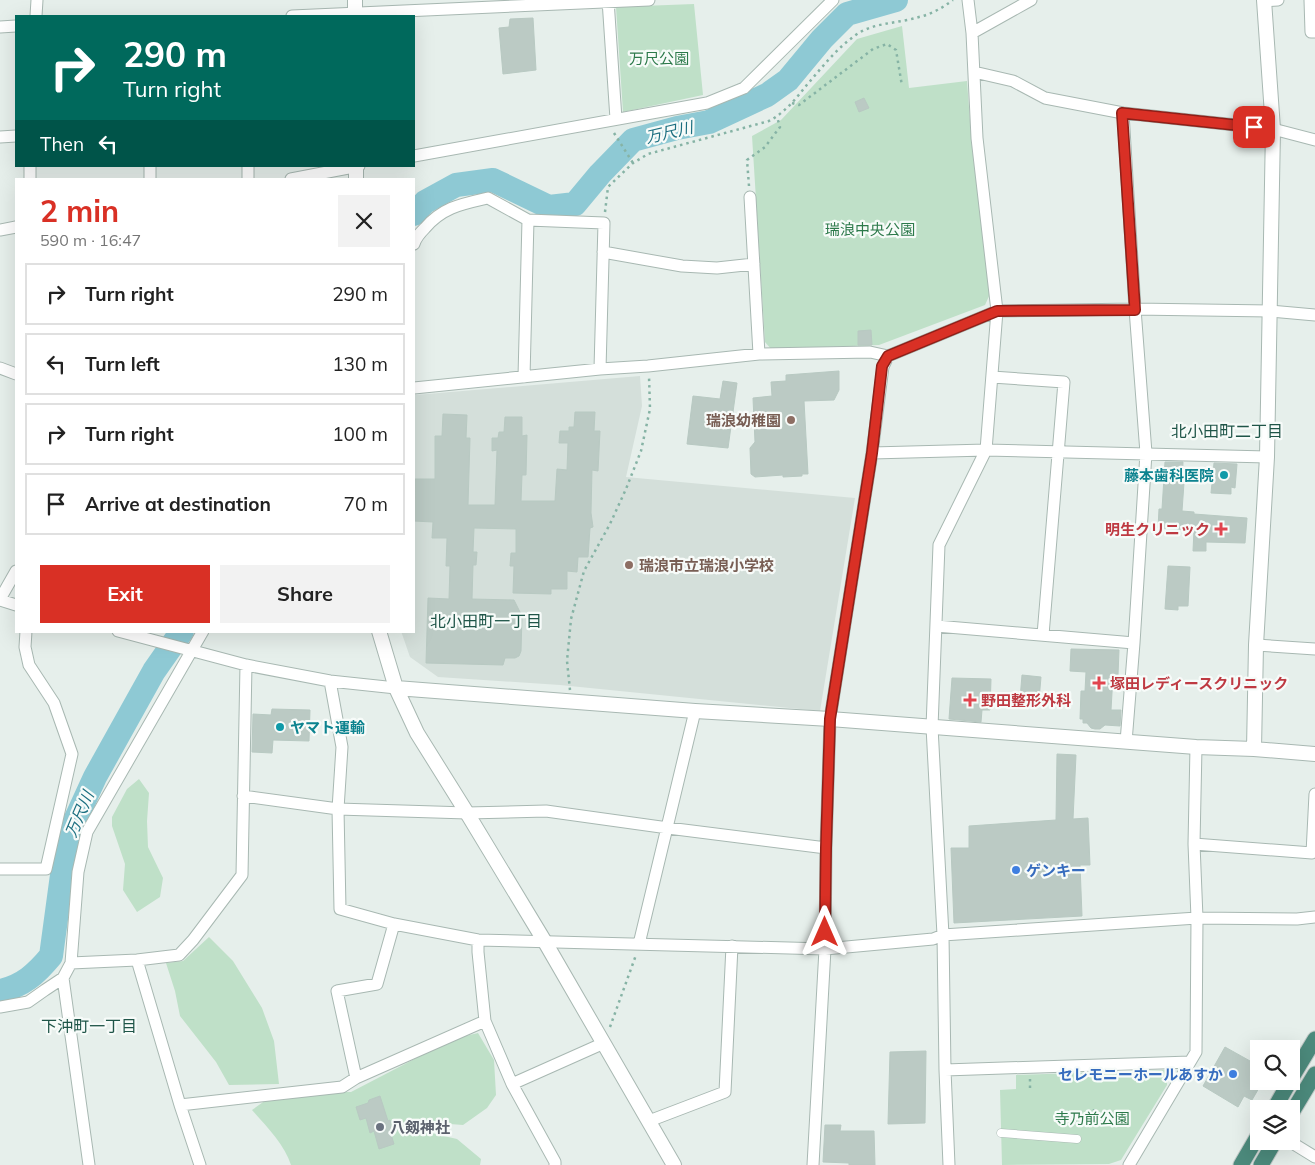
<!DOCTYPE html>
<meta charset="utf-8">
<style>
:root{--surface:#fff;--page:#f2f2f2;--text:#222;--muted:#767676;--line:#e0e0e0;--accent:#d93025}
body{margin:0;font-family:Mulish,"Noto Sans JP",sans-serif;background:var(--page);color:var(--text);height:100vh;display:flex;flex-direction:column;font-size:19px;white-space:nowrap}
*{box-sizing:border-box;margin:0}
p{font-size:16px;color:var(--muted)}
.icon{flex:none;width:28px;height:28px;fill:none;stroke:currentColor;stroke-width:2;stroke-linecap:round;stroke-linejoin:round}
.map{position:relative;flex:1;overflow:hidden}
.details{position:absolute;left:15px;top:178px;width:400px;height:455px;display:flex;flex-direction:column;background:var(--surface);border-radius:0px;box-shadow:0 5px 20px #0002}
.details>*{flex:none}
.top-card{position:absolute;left:15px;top:15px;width:400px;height:152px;border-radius:0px;box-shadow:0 5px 20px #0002;background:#00695c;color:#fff;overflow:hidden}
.tools{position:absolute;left:1250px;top:1040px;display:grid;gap:10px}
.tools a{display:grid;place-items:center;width:50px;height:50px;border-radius:0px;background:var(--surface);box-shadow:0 5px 20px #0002;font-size:25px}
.pin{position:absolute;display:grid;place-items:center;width:42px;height:42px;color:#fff;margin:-21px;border-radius:10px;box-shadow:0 2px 8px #0006}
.me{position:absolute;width:55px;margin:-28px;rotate:0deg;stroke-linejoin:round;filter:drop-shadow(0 0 4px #0008)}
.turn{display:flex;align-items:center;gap:18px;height:105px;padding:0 25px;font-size:22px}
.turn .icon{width:65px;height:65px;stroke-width:2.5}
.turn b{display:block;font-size:35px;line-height:42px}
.then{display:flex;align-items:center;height:48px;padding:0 25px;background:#0003;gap:10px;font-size:19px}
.round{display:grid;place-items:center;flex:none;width:52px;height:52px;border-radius:0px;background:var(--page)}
.summary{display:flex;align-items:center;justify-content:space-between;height:85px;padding:0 25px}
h1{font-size:30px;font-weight:700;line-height:38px;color:var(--accent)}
.action{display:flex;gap:10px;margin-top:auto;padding:10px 25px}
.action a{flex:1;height:58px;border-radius:0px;background:var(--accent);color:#fff;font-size:20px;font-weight:700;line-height:58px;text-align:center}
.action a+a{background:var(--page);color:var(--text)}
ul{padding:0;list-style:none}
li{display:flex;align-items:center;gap:15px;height:62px;margin:0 10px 8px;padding:0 15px;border:2px solid var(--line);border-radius:0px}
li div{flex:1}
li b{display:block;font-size:19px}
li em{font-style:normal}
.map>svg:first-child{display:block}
.built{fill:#d4dfda}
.green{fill:#bfe0c8}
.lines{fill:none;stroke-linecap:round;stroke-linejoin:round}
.river{stroke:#8ec9d4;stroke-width:24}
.building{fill:#bbcac4;stroke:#b8c9c2}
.pedestrian-casing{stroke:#a8b8b2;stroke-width:9}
.minor-casing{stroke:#a8b8b2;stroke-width:13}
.tertiary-casing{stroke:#a8b8b2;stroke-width:16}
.trunk-casing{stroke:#c2cac8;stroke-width:17}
.path{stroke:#86b3a5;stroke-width:2.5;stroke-dasharray:2.5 4;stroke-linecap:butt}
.pedestrian{stroke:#fff;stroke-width:8}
.minor{stroke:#fff;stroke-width:11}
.tertiary{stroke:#fff;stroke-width:14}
.trunk{stroke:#4c8a7c;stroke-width:15}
.route-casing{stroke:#8d1f18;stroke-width:12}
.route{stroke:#d93025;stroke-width:9}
.education-dot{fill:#8d6e63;stroke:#f7fbf9;stroke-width:2}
.culture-dot{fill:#0f9aa8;stroke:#f7fbf9;stroke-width:2}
.health-dot{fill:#e0444e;stroke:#f7fbf9;stroke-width:2}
.shop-dot{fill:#3f7fe0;stroke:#f7fbf9;stroke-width:2}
.worship-dot{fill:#6b7280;stroke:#f7fbf9;stroke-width:2}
.labels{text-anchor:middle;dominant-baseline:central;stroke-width:4.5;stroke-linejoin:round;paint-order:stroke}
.park-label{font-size:15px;fill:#2d7a4b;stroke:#f7fbf9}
.education-label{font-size:15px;font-weight:bold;fill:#785e54;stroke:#f7fbf9;text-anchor:end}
.culture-label{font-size:15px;font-weight:bold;fill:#0d838f;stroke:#f7fbf9;text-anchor:end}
.health-label{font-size:15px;font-weight:bold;fill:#be3a42;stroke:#f7fbf9;text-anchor:start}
.shop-label{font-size:15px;font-weight:bold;fill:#366cbe;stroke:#f7fbf9;text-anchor:start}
.worship-label{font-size:15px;font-weight:bold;fill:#5b616d;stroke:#f7fbf9;text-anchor:start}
.water-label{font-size:16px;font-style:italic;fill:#1c6f80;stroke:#f7fbf9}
.neighbourhood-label{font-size:16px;fill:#1f5548;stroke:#f7fbf9}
</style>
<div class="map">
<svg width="1315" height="1165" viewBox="0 0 1315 1165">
<rect width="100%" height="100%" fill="#e6efeb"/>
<!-- built -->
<path class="built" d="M640,376l2,30 -16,71 229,21 -35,213 -260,-26 -122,-8 -28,-20 -9,-26h13v-232l1,-4z"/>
<!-- green -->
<path class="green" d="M694,4l9,91 -80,17 -7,-105z
M902,26l7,62 58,-7 5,66 18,147 -5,11 -106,40 -108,4 -6,-7 -13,-206 29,-16 76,-81z
M139,779l10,14 -2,28 1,26 15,31 -3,19 -23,15 -14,-22 2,-26 -13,-38v-9l15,-28z
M209,937l24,24 29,47 12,33 5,43 -50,1 -13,-23 -36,-46 -5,-25 -9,-28 17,-2z
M478,1033l16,27 2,35 -9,13 -24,17 -26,-2 -6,10 26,6 24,20 -1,6h-189c-6,-20 -25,-39 -39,-55l14,-10 64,-8h21l102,-53z
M1167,1070v15l-46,75 -12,4 -107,1 -2,-75 16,-1v-14z"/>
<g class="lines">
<!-- river -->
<path class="river" d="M414,214l11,-12 31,-17 37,-5 56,27 26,-3 25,-30 33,-34 44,-12 32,-6 58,-27 21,-15 34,-41 25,-25 49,-14
M0,991c23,-5 36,-17 51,-35l16,-118 28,-61 59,-106 28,-40"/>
</g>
<!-- building -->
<path class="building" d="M533,18l3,52 -33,4 -4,-46 10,-1 1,-8z
M864,98l5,10 -10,4 -4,-10z
M871,330l1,15h-14v-14z
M839,371v19l-5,10 -30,1 4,73h-6v2l-19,1v-2l-28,2 -4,-3 -1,-26 5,-6 -2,-44 19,-2 -1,-14 15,-1v-6z
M723,381l14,2 -9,65 -41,-4 6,-48 27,3z
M575,412h20l-1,19h6l-2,40 -6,-1 -1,43 2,14 -3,1 -2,29h-10l-1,15 -10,-1v18h-16v5l-38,-1 1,-27h-4l1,-13h5v-24l-42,-1 -1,24h4l-1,13h-3l-1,34 42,1 8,16 -1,35 -2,5 -4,2h-10l-2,7 -77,-2 2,-65 21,1 1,-33h-4l1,-28h-15l1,-16 -19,-1 1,-42h20v-43h7l1,-22 24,1 -1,23h4l-2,67h27l2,-55 -5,1v-13h6l1,-6h5l1,-15h17v19l5,-1 -1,40h-4l-1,26h34l2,-32 10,1 1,-27h-9l1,-12h9v-4h5z
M1165,462h18l-1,21h2l-2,28 12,1v2l53,4 -2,25 -39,-1v9h-13l1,-21 -36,-2 1,-19h3z
M1214,463l23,1 -2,24 -4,-1v7l-20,-1z
M1168,566l22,1 -2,39h-10v4l-13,-1z
M1071,649l48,1 -1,25h-5l-2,35h10l-1,16 -15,-1 -5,4h-5l-4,-1 -4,-5h-4v-4h-3l1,-28h4l1,-19 -16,-1z
M1022,675l19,2 -2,23 -19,-1z
M952,678l39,1 -1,31h-8l-1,12 -32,-3z
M272,709l38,1 -1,31 -36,-1 -1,13 -20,-1 1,-38 18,1z
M1057,754l19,1 -3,64 15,-1 2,47h-10l2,51 -128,7 -3,-75h18v-22l87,-6z
M1225,1047l34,19v15h4l-11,19 -8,-4 -6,11 -35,-21z
M926,1051l-1,72 -37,1 2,-72z
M380,1096l8,25 2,-1 2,10 -2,1 4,13 -15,5 -5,-18 -4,2 -4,-15 -6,2 -4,-13 12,-4 1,-3z
M825,1125h16l-1,6h34l1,34h-26v-2l-26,-1z"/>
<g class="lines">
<!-- pedestrian casing -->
<g class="pedestrian-casing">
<path id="pedestrian" d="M1001,1133l76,6"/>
</g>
<!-- minor casing -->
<g class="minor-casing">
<path id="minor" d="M608,0l8,119
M968,0l4,33
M1310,0l1,32h4
M1264,1l14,-1
M36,16l1,-16
M292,16l357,-16
M0,27l16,-1
M974,72l39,9 32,17 78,15 150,16 42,11
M1123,113l12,196 11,144 -12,190 -8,99
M0,137l16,-1
M414,156l293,-53 37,-15 89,-88
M150,166v13
M248,166v13
M30,179v-13
M291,179l68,-13
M750,197l9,157
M0,230l16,-3
M414,244c2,-7 6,-11 11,-16 18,-21 37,-24 63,-30l40,22 76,3 -4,146
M603,252l79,14 35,2 37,-4
M0,368l16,6
M524,377l4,-157
M992,377l72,5 -21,253
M414,388l186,-19 48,-3 111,-12 111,-2 18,4 109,-45 138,-2 135,2 45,4
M872,453l114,-3 281,7
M0,599l16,-28
M0,600l16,5
M936,626l198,17
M118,631l128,34 84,16 66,7
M1256,645l59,4
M330,681l12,66 -4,62 2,100 54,15 84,16 347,9 108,-10 10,-4 254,-17 100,1 18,-2
M243,796l95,13 129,4 79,-2 122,17 158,20
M1194,844l118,9 3,-59
M0,869h46l26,-115 -18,-51 -25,-38 -4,-18 1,-16
M478,940v12l7,69 27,63 43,78v3
M639,944l56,-233
M137,960l43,145 20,60
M71,963l66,-3 42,-5 14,-15 49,-65 4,-210
M63,978l26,187
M0,1007l28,-5 17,-12 18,-12 8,-15 7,-91 9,-40 116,-201
M945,1070l245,-8
M356,1078l-19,-87 40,-7 17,-60
M512,1084l92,-41
M180,1105l162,-18 14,-9 129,-57
M649,1121l76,-29 7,-146
M1289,1141l26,16
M813,1165l12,-216 1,-101 4,-129 42,-266 11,-86 5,-11
M949,1165l-4,-95 -2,-135 -11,-208 7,-182 47,-95 11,-139 -20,-173 -5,-105 59,-33
M1129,1165l67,-113 1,-134 -3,-74 2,-97"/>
</g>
<!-- tertiary casing -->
<g class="tertiary-casing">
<path id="tertiary" d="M355,0v16
M356,166v13
M379,631l17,57 21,45 50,80 78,129 129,223
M396,688l299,23 135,8 366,28 58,2 61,5
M1254,749l2,-104 11,-188 6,-328 -9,-129"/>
</g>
<!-- trunk casing -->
<g class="trunk-casing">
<path id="trunk" d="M1291,1079l24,-40
M1274,1109l16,-28
M1291,1114l24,-40
M1241,1165l18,-31
M1261,1165l14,-24"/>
</g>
<!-- path -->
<path class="path" d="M792,103l7,2 74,-56 14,-5 9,6 6,36
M614,133l19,30
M749,186l-2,-26 18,-13 15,-20 -3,-10
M605,212l3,-25 25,-24 15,-9 121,-33c15,-8 26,-21 36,-34 15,-17 29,-36 48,-50 18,-15 44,-13 66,-20 13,-3 23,-9 34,-17
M570,690l-3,-29 4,-42 13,-48 26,-47 16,-35 15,-38 9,-42 -1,-33
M610,1027l26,-72
M1030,1079v11
M1094,1109l1,15"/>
<!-- pedestrian -->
<use href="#pedestrian" class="pedestrian"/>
<!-- minor -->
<use href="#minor" class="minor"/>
<!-- tertiary -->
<use href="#tertiary" class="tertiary"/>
<!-- trunk -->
<use href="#trunk" class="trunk"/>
</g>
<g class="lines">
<!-- route casing -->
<g class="route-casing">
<path id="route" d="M825,932l1,-84 4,-129 42,-266 10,-87 6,-10 109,-45 138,-1 -13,-197 132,14"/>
</g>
<!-- route -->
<use href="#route" class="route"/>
</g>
<!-- markers -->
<g class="education-dot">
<circle cx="791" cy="420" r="5"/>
<circle cx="629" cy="565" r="5"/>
</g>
<g class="culture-dot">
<circle cx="1224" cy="475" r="5"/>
<circle cx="280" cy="727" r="5"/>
</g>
<g class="health-dot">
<path d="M1218.5 521.5h5v5h5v5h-5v5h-5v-5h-5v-5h5z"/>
<path d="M1096.5 675.5h5v5h5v5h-5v5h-5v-5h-5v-5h5z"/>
<path d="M967.5 692.5h5v5h5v5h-5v5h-5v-5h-5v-5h5z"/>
</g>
<g class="shop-dot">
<circle cx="1016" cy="870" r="5"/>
<circle cx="1233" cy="1074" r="5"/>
</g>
<circle class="worship-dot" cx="380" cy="1127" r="5"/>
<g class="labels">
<!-- park labels -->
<g class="park-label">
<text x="659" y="58">万尺公園</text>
<text x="870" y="229">瑞浪中央公園</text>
<text x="1092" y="1118">寺乃前公園</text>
</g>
<!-- education labels -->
<g class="education-label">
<text x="781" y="420">瑞浪幼稚園</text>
<text x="639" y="565" text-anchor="start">瑞浪市立瑞浪小学校</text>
</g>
<!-- culture labels -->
<g class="culture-label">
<text x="1214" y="475">藤本歯科医院</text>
<text x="290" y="727" text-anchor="start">ヤマト運輸</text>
</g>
<!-- health labels -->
<g class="health-label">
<text x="1210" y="529" text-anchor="end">明生クリニック</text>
<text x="1110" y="683">塚田レディースクリニック</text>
<text x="981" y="700">野田整形外科</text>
</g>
<!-- shop labels -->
<g class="shop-label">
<text x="1026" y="870">ゲンキー</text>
<text x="1223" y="1074" text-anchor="end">セレモニーホールあすか</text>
</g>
<!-- worship labels -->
<g class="worship-label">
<text x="390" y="1127">八剱神社</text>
</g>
<!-- water labels -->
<g class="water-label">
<text transform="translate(669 132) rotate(-13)">万尺川</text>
<text transform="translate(79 814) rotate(-67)">万尺川</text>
</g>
<!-- neighbourhood labels -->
<g class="neighbourhood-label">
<text x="1227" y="431">北小田町二丁目</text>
<text x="486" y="621">北小田町一丁目</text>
<text x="89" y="1026">下沖町一丁目</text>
</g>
</g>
</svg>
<div class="tools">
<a><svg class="icon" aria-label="search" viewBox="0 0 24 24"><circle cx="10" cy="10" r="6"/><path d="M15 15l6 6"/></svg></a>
<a><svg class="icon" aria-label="layers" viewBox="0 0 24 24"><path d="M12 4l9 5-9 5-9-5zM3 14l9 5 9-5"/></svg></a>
</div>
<div class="pin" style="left:1254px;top:127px;background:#d93025"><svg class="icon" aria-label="arrive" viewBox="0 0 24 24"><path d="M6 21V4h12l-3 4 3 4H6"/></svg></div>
<svg class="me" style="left:825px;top:932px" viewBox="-20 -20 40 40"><path d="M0-17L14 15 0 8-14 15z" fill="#d93025" stroke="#fff" stroke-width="4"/></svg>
<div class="top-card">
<div class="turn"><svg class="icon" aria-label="right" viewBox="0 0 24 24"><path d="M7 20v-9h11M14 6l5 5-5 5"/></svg><div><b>290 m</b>Turn right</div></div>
<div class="then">Then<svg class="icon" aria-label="left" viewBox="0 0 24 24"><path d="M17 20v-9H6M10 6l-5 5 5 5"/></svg></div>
</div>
<section class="details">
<div class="summary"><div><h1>2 min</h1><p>590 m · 16:47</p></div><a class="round"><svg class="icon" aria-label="close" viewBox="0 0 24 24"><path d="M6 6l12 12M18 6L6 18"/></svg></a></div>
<ul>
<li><svg class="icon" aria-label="right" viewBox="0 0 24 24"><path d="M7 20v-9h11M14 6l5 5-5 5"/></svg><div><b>Turn right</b></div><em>290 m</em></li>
<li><svg class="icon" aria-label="left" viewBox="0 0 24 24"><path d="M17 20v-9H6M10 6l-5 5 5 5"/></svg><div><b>Turn left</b></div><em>130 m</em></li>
<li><svg class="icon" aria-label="right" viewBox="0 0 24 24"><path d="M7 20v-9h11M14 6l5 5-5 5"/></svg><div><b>Turn right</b></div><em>100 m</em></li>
<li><svg class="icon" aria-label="arrive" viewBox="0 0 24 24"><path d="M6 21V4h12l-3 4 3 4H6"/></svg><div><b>Arrive at destination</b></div><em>70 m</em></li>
</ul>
<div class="action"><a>Exit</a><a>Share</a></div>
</section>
</div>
